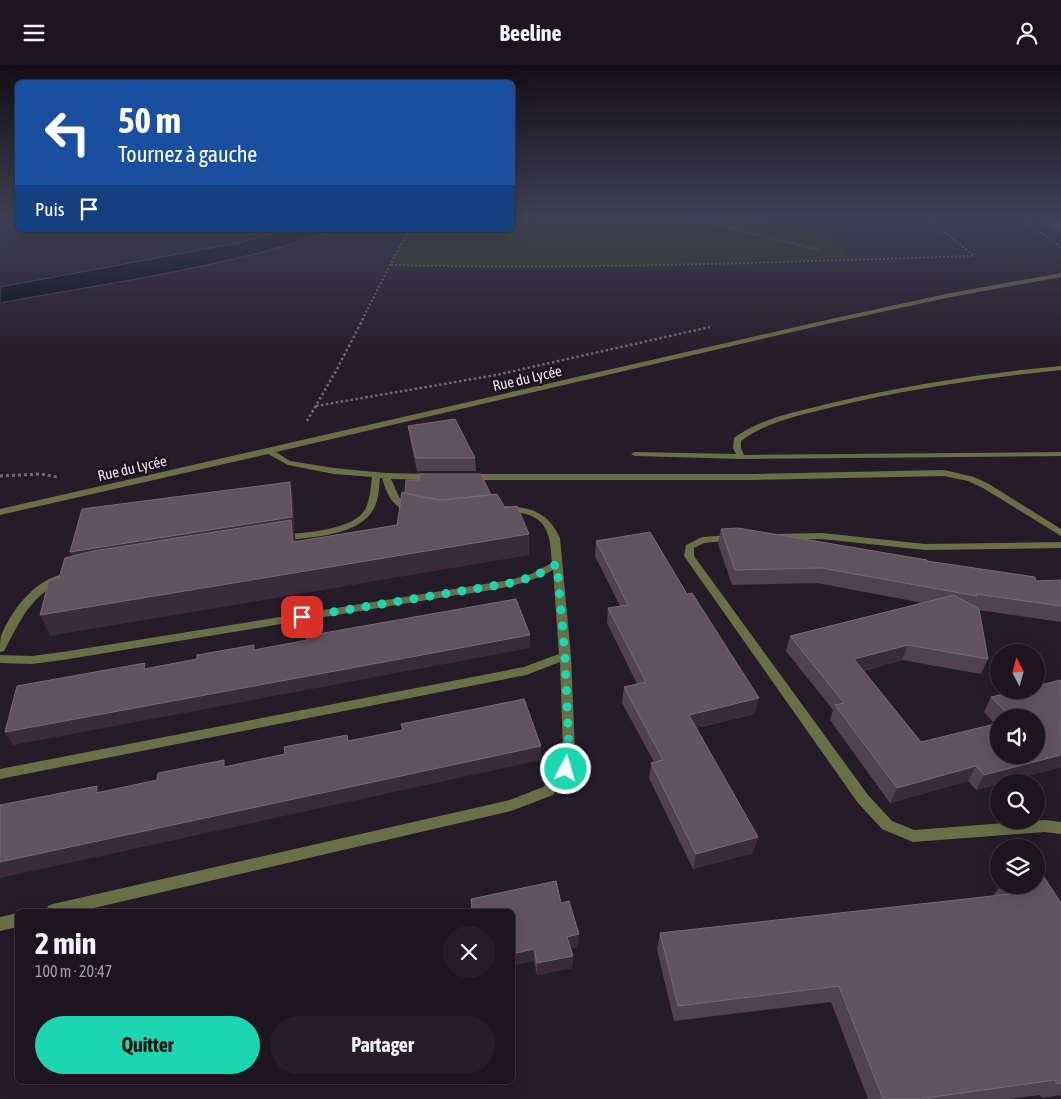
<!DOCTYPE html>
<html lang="fr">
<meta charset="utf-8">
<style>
:root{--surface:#1c1520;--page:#251e29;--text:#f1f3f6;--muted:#a09fa5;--line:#3a343e;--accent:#1cd5b1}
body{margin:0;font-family:"Asap Condensed",sans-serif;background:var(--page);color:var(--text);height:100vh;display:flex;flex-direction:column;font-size:19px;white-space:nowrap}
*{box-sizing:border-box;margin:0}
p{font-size:16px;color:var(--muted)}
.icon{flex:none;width:28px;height:28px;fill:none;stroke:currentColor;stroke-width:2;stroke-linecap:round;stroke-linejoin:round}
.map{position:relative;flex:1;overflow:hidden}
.panel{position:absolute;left:15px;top:844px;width:500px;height:175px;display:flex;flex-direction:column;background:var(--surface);border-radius:8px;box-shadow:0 5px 20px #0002,0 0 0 1px var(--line)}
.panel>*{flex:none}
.top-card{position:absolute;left:15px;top:15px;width:500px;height:152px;border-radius:8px;box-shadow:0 5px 20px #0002,0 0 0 1px var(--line);background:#1a4fa0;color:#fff;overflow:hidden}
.needle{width:32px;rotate:354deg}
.fabs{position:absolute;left:990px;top:579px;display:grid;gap:10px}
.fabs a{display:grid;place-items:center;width:55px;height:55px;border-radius:50%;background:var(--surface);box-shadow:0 5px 20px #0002,0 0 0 1px var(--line);font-size:25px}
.pin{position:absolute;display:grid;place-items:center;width:42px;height:42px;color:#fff;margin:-21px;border-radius:10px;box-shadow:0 2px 8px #0006}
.me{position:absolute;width:55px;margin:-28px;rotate:6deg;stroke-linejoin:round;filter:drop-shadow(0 0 4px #0008)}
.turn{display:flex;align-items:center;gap:18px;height:105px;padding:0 20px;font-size:22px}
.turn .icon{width:65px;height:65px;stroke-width:2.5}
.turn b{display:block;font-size:35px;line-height:42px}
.then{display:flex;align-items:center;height:48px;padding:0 20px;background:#0003;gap:10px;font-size:19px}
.round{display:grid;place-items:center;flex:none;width:52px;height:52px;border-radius:26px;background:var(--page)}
.head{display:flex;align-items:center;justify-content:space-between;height:85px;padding:0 20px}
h1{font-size:30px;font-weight:700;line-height:38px}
.action{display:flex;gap:10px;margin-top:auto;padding:10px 20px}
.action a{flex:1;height:58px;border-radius:30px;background:var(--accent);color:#111;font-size:20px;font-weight:700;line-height:58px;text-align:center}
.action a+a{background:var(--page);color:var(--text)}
header{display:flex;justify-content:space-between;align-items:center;height:65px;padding:0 20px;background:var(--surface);font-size:22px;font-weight:700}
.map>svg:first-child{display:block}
.green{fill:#283510}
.water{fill:#000d12;stroke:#464d53}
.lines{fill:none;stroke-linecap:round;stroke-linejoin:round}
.stream{fill:#464d53;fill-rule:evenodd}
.path-far2{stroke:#716a76;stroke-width:2;stroke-dasharray:2 2;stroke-linecap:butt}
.path-far1{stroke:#716a76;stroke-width:2.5;stroke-dasharray:2.5 2.5;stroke-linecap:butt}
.path{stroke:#716a76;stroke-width:3;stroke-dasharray:3 3;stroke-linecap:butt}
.minor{fill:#6a7046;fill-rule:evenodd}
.wall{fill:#51434e;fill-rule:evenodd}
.shaded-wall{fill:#392c38}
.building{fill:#62545f;stroke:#776a75}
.route{stroke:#1cd5b1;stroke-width:9;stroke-dasharray:0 16.2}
.labels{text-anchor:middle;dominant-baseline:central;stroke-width:5;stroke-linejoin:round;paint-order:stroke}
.far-street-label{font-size:15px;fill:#e8e2ec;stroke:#1b1320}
</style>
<header><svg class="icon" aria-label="menu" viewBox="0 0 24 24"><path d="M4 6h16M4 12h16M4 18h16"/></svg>Beeline<svg class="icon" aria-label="person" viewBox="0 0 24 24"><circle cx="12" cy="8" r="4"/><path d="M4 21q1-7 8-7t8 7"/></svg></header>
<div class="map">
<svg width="1061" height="1034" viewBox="0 0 1061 1034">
<rect width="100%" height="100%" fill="#251c2a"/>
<!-- green -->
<path class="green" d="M513,151h219l88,15 30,28c-153,8 -306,9 -459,6l17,-35h104z"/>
<!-- water -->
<path class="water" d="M282,165h52c-107,38 -222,52 -334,73v-16l243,-45z"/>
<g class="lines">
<!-- stream -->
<path class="stream" d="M679,151h8l133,33 -3,2z"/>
<!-- path-far2 -->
<path class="path-far2" d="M925,151l48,39
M1017,151l44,31
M391,200c194,5 389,-3 583,-9
M364,251l38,-74 9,-12"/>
<!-- path-far1 -->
<path class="path-far1" d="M316,341l180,-31 214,-48
M307,356l29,-50 29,-56"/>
<!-- path -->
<path class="path" d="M0,411l41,-2 16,3"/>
<!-- minor -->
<path class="minor" d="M1061,208v4l-115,21 -115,25 -555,129 14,9 44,7 52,5 47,1 4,3 -4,3 -42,-1 9,20 15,11 -4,3c-18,-5 -24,-18 -29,-35h-2c-1,10 -1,21 -6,30 -13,28 -65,29 -91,33l-5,-3 5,-3c22,-3 71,-4 83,-27 4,-10 5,-21 6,-31l-38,-3 -46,-9 -20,-11 -268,61v-6l831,-190 115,-25z
M1061,301v4c-77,8 -153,19 -228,37 -32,8 -65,14 -92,34v7l3,7 317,-3v4l-320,3 -106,-3 -4,-2 4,-2 101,2 -3,-6 1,-10c29,-21 63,-26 97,-35 76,-18 152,-30 230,-37z
M944,405l30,7 15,7 72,45v7l-78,-48 -15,-7 -24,-5 -190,4h-284l-4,-3 4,-3h284z
M504,441c27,1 44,6 56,32l11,118 4,95 -3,18 -19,26 -42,16 -430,100h-35l2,-5 5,-2 457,-104 33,-13 17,-20 3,-16 -3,-89 -34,13 -526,104v-10l524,-102 35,-13 -6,-84c-30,17 -63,20 -96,25l-388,64 -37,5 -32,-1v-8l32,1 37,-5 441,-71 21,-6 21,-11c-2,-24 -2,-45 -31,-50 -7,-1 -14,-1 -20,-2l-1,-2z
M822,468l103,11 136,-2v6l-136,2 -103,-11 -47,1 -5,-3 5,-3z
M731,470l5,3 -2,2 -30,3 -10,5v8l174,239 24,26 22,9 131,-10 16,2v12l-16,-2 -132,10 -31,-13 -24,-26 -174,-247 2,-11 16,-8z
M60,510l4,1 1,2c-6,7 -16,10 -23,16 -18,15 -27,37 -38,57l-4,1c0,-5 0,-11 1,-16 10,-25 32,-54 59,-61z
M18,848v14l-18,4v-14z"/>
</g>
<!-- wall -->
<path class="wall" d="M1033,151h28v17l-9,-3z
M408,361l67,32 1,13h-59l-7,-32z
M721,464l206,32 109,20 25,-1v42l-82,-12 9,49 -7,15 -79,-14 -39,11 58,71 74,-18 -11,-12 7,-15 70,-17v87l-85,23 -8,-9 -78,22 -60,-83 3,-10 -47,-59 4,-15 133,-33 -106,-20 -85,2 -14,-41zM999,652h37l-37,38z
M596,476l159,173 -59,14 62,109 -5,16 -60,16 -44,-91 2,-15 3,-1 -32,-59 2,-16 13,-3 -30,-61 1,-15 12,-2 -25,-50z
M1001,820h35l25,18v192l-19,3 -2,-3 -32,4h-140l-37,-97 -157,19 -17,-71 3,-17 333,-37z
M471,834l90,4 17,44 -7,1 2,8 -1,12 -35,7 -3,-14 -22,-50h-40z"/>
<!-- shaded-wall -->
<path class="shaded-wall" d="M290,417l3,14 2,35h-1l2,9 1,22 -220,5 -7,-15z
M529,469v21l-479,81 -10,-21z
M530,570v13l-517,97 -8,-13z
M908,580l-6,15 -53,14 5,-15z
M759,633l-4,16 -69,16 3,-15z
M541,681v14l-541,118v-16z
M1061,690v12l-57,16h-5v1l-23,6 8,-15z
M976,701l-8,15 -78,22 7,-15z
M97,721l7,14 -8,-7z
M758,772l-5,16 -60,16 3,-15z
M579,869l-1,13 -11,2v-12z
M534,884v12l-22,5v-12z
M573,891l-1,12 -35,7v-12z"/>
<!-- building -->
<path class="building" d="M1042,151h19v11l-7,-2z
M455,354l20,39h-59l-8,-32z
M419,409h62l10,21 -49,5 -21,-3 -16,-4 1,-13h14z
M290,417l2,35 -222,35 12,-43z
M402,427l19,5 21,3 55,-6 8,14 12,-2 12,28 -489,81 9,-35 10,-2 6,-20 28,-7 198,-31 2,22 104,-17z
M738,463l189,32v1l108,16 1,4 25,-1v26l-85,-12 1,2 -156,-28 -86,2 -14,-41z
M650,467l37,62 5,-1 67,105 -70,17 69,122 -62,17 -45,-91 12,-3 -39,-73 22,-5 -38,-74 20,-3 -32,-64z
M954,530l25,14 9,50 -80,-14 -54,14 67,83 78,-19v32h37v-38h-25l-20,-20 30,-7h15v-4l25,-6v75l-77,20 -8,-9 -79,22 -62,-83 9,-2 -54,-67z
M516,534l14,36 -525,97 12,-46 128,-23 -1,6 53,-10v-4l57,-10v5l53,-10v-4z
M524,634l17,47 -541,116v-57l97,-19 -1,7 61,-13 1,-7 66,-13v7l61,-13 -1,-7 63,-12 1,6 55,-11 -2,-6z
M1044,812l17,26v180l-4,1 -2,-4 -136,19h-36l-44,-113 -161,20 -18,-73 350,-39 -6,-9h32v-7z
M556,816l5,22 8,-2 10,33 -12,3 6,19 -36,7 -3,-14 -22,5v-43h-40l-1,-12z"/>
<!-- sky -->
<linearGradient id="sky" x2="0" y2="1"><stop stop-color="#140f17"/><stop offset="0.51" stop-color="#404055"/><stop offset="1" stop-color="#404055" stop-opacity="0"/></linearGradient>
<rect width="1061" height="296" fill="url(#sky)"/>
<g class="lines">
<!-- route -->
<path class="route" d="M302,552l209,-34 24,-7 22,-12 8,92 4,95 -3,18"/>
</g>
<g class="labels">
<!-- far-street labels -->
<g class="far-street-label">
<text transform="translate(527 313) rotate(-13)">Rue du Lycée</text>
<text transform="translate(132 403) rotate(-13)">Rue du Lycée</text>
</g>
</g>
</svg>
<div class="fabs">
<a><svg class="needle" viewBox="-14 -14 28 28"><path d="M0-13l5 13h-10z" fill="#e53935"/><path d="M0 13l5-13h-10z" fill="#a09fa5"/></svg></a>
<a><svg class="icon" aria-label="sound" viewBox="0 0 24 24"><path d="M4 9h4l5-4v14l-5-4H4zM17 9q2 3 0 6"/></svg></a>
<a><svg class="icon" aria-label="search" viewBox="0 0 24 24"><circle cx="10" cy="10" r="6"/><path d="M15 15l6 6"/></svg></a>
<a><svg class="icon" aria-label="layers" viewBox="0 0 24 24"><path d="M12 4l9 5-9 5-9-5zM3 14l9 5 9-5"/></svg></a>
</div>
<div class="pin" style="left:302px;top:552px;background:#d93025"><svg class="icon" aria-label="arrive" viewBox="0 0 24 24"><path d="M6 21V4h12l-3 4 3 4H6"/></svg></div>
<svg class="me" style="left:566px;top:704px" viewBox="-20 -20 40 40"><circle r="17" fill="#1cd5b1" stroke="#fff" stroke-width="3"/><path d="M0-11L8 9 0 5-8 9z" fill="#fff"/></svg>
<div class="top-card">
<div class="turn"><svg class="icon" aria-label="left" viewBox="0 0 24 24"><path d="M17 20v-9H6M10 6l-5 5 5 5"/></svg><div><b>50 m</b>Tournez à gauche</div></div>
<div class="then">Puis<svg class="icon" aria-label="arrive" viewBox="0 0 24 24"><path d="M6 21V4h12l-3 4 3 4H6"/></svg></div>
</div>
<section class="panel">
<div class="head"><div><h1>2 min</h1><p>100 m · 20:47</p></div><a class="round"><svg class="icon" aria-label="close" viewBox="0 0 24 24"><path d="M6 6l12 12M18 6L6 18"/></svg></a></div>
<div class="action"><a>Quitter</a><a>Partager</a></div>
</section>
</div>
